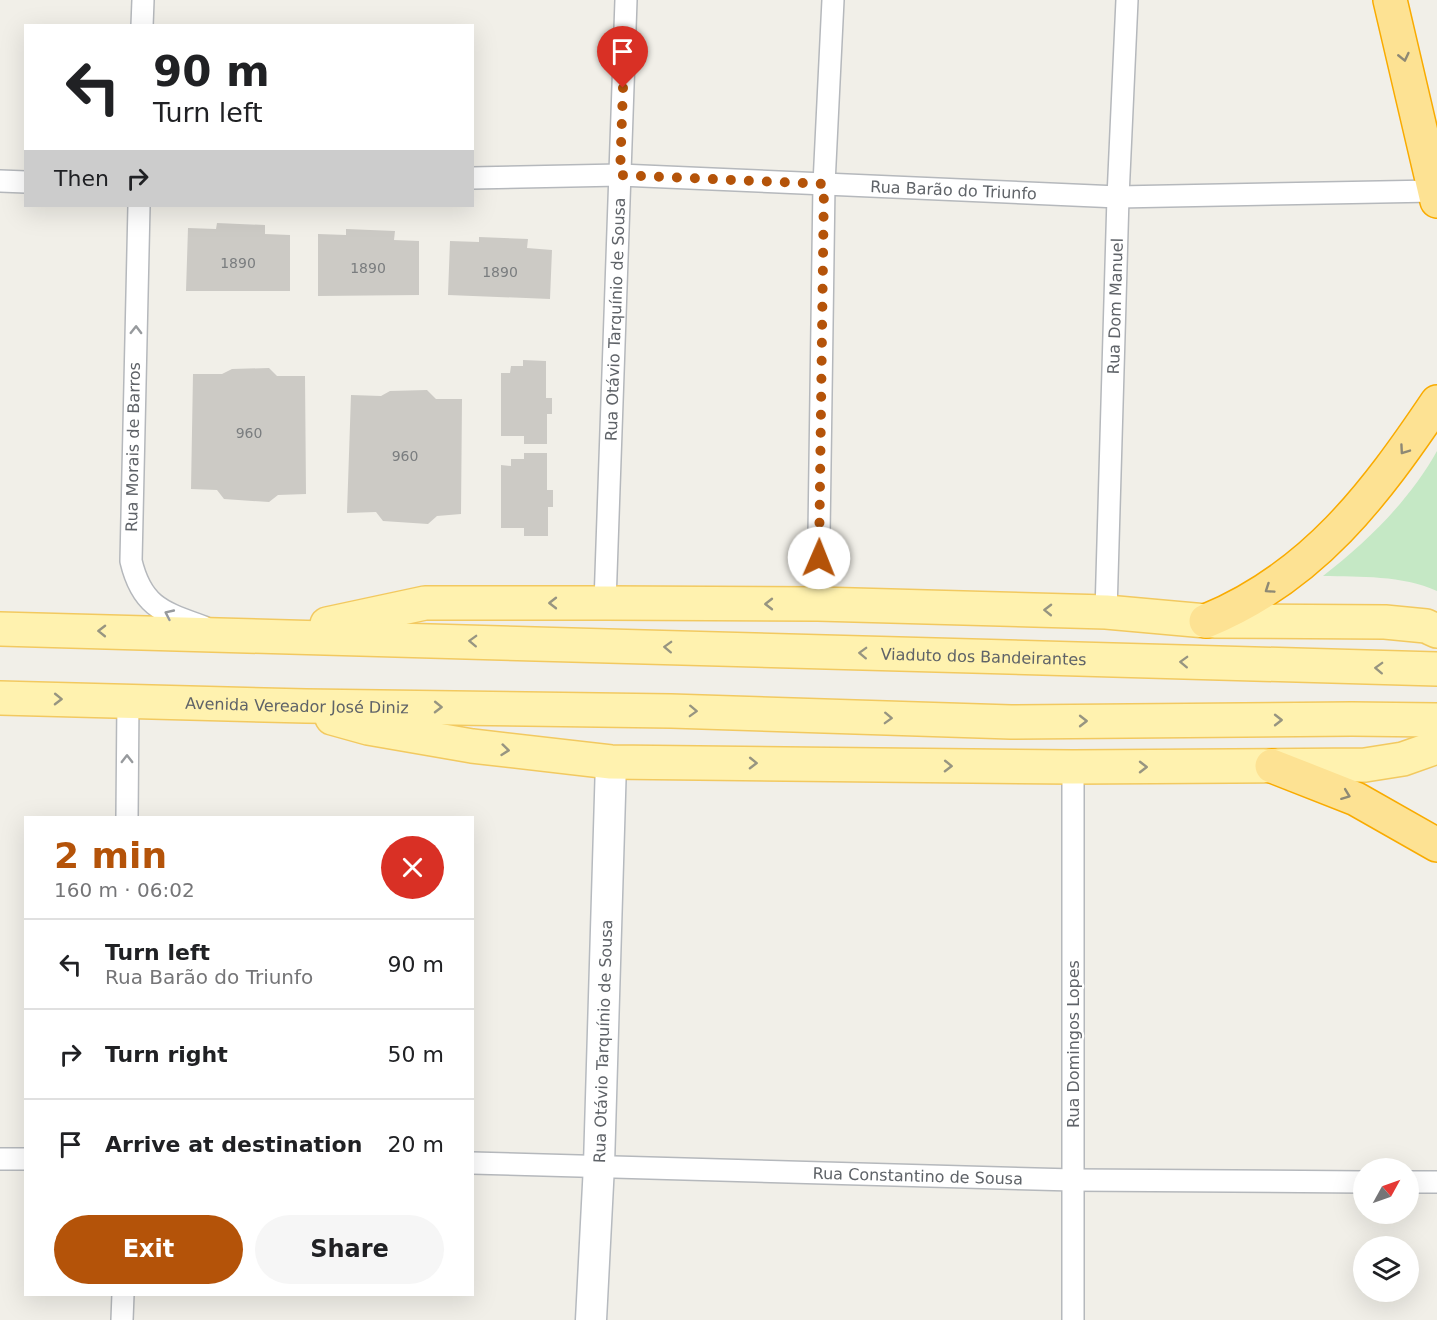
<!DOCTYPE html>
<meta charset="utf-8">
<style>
:root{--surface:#fff;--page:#f6f6f6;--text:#202124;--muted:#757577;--line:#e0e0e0;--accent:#b45309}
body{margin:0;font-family:"DejaVu Sans",sans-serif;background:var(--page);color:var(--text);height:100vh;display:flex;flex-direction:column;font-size:22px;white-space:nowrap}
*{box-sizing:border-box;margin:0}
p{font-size:20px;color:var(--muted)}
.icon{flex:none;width:33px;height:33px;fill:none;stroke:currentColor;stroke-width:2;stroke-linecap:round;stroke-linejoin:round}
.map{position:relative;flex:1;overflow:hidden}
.sheet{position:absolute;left:24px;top:816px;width:450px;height:480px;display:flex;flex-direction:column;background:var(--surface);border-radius:0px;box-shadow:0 6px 24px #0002}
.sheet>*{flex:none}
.hud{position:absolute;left:24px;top:24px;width:450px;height:183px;border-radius:0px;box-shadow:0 6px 24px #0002;background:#fff;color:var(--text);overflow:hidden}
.needle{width:39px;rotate:50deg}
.buttons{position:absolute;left:1353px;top:1158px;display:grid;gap:12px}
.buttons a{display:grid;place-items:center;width:66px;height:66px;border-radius:50%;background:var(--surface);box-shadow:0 6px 24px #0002;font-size:30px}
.pin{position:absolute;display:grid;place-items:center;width:51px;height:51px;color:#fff;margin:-62px -26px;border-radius:50% 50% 50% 0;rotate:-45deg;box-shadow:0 0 6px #0007}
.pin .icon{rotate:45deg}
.me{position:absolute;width:66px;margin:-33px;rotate:1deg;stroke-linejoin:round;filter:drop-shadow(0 0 4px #0008)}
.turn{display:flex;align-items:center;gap:21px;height:126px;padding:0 30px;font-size:27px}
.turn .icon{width:78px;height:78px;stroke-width:2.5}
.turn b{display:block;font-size:42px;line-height:51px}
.then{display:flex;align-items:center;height:57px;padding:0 30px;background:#0003;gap:12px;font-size:22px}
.round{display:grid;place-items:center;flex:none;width:63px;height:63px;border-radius:32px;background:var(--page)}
.summary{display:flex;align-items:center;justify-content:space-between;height:102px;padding:0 30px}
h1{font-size:36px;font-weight:600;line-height:45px;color:var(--accent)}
.action{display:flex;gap:12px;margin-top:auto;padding:12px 30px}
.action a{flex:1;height:69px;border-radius:36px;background:var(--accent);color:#fff;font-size:24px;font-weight:600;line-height:69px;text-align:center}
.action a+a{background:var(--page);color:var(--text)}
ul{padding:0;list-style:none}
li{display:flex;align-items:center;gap:18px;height:90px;padding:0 30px;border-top:2px solid var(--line)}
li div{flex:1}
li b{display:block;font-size:22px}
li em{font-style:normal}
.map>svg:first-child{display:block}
.green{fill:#c5e8c5}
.building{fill:#cccac5}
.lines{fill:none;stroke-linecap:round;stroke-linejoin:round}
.street-casing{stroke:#b5b8bc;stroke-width:24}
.secondary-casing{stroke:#b6babf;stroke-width:33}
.primary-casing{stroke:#f2c960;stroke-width:36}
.highway-casing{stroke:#f9ab00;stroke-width:36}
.street{stroke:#fff;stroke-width:21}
.secondary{stroke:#fff;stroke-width:30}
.primary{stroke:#fff2af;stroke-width:33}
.highway{stroke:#fde293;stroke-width:33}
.oneway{stroke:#8e8975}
.oneway2{stroke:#979a9d}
.oneway3{stroke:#979581}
.route{stroke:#b45309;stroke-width:10;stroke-dasharray:0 18}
.labels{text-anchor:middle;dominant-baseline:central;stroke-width:4.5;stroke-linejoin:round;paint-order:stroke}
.number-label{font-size:14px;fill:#7a7d7f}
.street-label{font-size:16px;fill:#5f6368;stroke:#fff}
</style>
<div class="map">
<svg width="1437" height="1320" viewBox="0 0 1437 1320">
<rect width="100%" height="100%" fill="#f1efe8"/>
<!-- green -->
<path class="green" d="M1437,451v140c-35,-16 -77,-14 -114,-15 44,-34 86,-75 114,-125z"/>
<!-- building -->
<path class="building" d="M217,223l48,2v9l25,1v56h-104l2,-63 28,1z
M346,229l49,2 -1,9 25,1v54l-101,1v-62l28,1z
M479,237l49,2 -1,9 25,2 -2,49 -102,-4 2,-54 29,1z
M523,360l23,1v37h6v16h-5v30h-23v-8h-23v-63h9l1,-7h12z
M269,368l8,8h28l1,118 -28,1 -9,7 -45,-3 -7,-9 -26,-1 2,-115h29l10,-5z
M427,390l9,9h26l-1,115 -24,2 -9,8 -45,-3 -7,-9 -29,1 4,-118 30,1 9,-5z
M524,453h23v37h6v17h-5v29h-24v-8h-23v-63l10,1v-7h13z"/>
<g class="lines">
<!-- street casing -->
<g class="street-casing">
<g id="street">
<path d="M142,26l1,-26"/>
<path id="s1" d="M472,178l148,-3 498,22 316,-6"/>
<path d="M0,181l26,1"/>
<path d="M139,206l-8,355c11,46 32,51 73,66"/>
<path id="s2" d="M605,603l21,-603"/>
<path d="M818,604l6,-420 9,-184"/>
<path id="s3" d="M1106,612l12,-415 9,-197"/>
<path d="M127,818l1,-118"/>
<path d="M0,1159h26"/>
<path id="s4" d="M472,1163l601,17 291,2"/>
<path d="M1408,1182h29"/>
<path d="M122,1320l1,-26"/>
<path d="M1073,1320v-553"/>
</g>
</g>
<!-- secondary casing -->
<g class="secondary-casing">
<g id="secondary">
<path id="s5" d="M591,1320l8,-155 12,-403"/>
</g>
</g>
<!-- primary casing -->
<g class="primary-casing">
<g id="primary">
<path d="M327,624l98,-21h180l213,1 288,8 100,9 179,1 41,4 11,5"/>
<path id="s6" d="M0,629l1437,40"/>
<path id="s7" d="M0,698l306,8 365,5 340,11 341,-3 85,1"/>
<path d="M332,718l36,10 104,18 139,16 462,5 292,-2 38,-6 34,-12"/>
</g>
</g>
<!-- highway casing -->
<g class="highway-casing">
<path id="highway" d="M1390,0l47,201
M1206,621c107,-44 169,-127 231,-219
M1272,766l84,33 81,46"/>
</g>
<!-- street -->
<use href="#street" class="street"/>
<!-- secondary -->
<use href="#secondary" class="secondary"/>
<!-- primary -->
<use href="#primary" class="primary"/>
<!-- highway -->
<use href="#highway" class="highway"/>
</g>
<!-- one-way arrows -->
<defs><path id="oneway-chevron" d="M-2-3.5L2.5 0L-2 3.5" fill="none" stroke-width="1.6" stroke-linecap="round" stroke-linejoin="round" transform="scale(1.5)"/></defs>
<g class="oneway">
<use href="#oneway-chevron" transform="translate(1404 57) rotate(77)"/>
<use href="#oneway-chevron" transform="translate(1404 450) rotate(125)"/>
<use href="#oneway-chevron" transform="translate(1269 589) rotate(146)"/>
<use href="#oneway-chevron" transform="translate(1346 795) rotate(21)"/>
</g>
<g class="oneway2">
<use href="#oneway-chevron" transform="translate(136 330) rotate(-89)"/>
<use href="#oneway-chevron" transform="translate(169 614) rotate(-155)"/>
<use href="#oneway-chevron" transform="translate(127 759) rotate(-90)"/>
</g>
<g class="oneway3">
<use href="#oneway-chevron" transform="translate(553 603) rotate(180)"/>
<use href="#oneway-chevron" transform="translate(769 604) rotate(-180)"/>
<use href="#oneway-chevron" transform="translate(1048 610) rotate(-179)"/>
<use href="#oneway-chevron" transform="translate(102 631) rotate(-179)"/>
<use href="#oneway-chevron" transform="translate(473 641) rotate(-178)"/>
<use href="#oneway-chevron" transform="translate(668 647) rotate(-178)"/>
<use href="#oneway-chevron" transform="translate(863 653) rotate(-178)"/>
<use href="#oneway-chevron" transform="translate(1184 662) rotate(-178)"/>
<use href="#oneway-chevron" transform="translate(1379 668) rotate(-178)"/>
<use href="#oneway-chevron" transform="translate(58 699) rotate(1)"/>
<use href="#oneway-chevron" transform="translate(438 707) rotate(1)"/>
<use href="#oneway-chevron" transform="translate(693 711) rotate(2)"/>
<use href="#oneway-chevron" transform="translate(888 718) rotate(2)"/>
<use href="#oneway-chevron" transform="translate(1278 720)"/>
<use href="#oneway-chevron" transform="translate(1083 721)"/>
<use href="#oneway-chevron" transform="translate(505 750) rotate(6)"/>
<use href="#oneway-chevron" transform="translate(753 763) rotate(1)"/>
<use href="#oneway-chevron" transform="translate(948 766) rotate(1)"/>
<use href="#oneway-chevron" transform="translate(1143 767)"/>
</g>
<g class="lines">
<!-- route -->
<path class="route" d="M623,88l-3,87 204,9 -5,374"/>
</g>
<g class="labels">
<!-- number labels -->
<g class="number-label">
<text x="238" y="263">1890</text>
<text x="368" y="268">1890</text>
<text x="500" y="272">1890</text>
<text x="249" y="433">960</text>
<text x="405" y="456">960</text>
</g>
<!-- street labels -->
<g class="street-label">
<text stroke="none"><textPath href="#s1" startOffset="482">Rua Barão do Triunfo</textPath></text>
<text stroke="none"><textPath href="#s3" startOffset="306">Rua Dom Manuel</textPath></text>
<text stroke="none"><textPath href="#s2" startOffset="284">Rua Otávio Tarquínio de Sousa</textPath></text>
<text transform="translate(133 447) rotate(-89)">Rua Morais de Barros</text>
<text stroke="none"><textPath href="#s6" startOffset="984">Viaduto dos Bandeirantes</textPath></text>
<text stroke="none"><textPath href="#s7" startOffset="297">Avenida Vereador José Diniz</textPath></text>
<text stroke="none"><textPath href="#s5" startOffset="279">Rua Otávio Tarquínio de Sousa</textPath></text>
<text transform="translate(1073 1044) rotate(-90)">Rua Domingos Lopes</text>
<text stroke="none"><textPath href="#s4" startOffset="446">Rua Constantino de Sousa</textPath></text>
</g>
</g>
</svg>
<div class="buttons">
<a><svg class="needle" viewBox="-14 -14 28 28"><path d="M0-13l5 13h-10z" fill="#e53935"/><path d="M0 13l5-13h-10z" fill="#757577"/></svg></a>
<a><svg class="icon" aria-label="layers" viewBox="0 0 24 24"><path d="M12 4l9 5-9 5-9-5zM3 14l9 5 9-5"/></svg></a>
</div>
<div class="pin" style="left:623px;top:88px;background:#d93025"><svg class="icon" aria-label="arrive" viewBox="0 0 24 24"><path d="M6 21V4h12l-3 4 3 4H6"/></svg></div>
<svg class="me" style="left:819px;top:558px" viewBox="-20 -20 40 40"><circle r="19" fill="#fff"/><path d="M0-13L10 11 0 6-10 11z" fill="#b45309"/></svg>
<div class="hud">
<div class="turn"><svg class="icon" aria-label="left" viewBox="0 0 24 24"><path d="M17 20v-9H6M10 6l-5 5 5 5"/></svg><div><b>90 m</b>Turn left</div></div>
<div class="then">Then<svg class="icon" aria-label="right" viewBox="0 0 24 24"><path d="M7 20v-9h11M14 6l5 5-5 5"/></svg></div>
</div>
<section class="sheet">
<div class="summary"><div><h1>2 min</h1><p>160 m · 06:02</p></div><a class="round" style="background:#d93025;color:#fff"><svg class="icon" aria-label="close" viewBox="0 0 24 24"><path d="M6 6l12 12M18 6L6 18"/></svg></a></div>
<ul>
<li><svg class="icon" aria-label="left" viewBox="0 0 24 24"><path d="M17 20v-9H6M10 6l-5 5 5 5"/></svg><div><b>Turn left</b><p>Rua Barão do Triunfo</p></div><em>90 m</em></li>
<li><svg class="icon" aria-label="right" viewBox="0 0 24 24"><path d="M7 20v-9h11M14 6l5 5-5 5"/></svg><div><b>Turn right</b></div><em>50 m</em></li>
<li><svg class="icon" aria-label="arrive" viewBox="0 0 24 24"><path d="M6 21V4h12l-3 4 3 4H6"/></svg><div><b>Arrive at destination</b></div><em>20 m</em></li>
</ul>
<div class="action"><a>Exit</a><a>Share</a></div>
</section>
</div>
